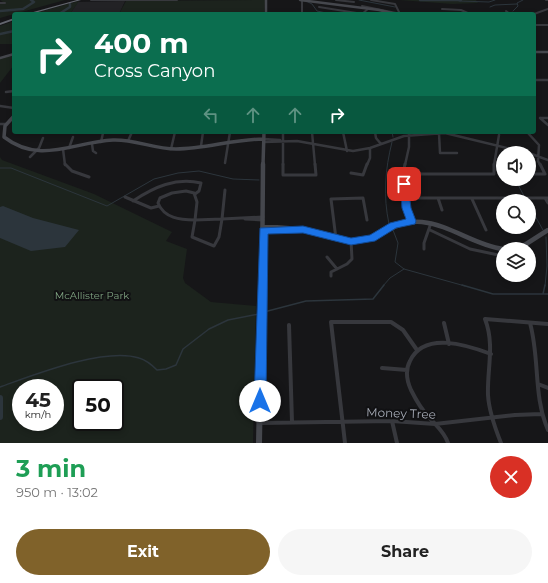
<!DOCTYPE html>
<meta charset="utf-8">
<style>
:root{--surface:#fff;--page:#f6f6f6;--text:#222;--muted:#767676;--accent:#80622a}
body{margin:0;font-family:Montserrat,sans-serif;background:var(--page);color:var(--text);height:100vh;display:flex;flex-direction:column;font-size:15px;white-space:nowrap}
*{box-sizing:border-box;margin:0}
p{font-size:13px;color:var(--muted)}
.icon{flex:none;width:22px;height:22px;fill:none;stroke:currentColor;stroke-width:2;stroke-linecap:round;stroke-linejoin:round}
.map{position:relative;height:443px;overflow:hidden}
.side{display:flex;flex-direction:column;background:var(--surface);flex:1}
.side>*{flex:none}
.banner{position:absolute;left:12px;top:12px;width:524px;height:122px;border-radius:4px;box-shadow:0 2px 6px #0003;background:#0b6e4f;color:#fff;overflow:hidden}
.buttons{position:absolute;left:496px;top:146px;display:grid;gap:8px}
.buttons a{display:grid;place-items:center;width:40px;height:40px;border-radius:50%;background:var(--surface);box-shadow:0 2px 6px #0003;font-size:20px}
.speed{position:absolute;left:12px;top:379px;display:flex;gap:8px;font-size:20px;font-weight:700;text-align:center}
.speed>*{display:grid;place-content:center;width:52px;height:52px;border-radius:50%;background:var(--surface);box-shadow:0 2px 6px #0003;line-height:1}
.speed small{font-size:10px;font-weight:400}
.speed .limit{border:2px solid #111;border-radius:6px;background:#fff;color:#111}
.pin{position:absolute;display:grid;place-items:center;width:34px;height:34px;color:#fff;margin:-17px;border-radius:8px;box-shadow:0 2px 6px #0006}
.me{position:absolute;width:44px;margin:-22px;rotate:0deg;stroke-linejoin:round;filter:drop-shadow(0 0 3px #0008)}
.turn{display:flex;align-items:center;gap:14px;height:84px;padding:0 16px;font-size:18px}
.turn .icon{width:52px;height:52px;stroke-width:2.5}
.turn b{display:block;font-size:28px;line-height:34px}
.lanes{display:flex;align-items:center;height:38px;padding:0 16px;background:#0003;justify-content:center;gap:20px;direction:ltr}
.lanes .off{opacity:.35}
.round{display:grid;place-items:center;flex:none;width:42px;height:42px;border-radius:21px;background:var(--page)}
.summary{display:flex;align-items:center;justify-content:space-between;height:68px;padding:0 16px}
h1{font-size:24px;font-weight:700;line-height:30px;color:#1e9e55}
.button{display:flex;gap:8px;margin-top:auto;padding:8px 16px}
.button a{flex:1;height:46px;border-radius:24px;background:var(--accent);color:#fff;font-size:16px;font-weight:700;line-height:46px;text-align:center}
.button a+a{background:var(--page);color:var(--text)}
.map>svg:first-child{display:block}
.built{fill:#222225}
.green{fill:#1c231d;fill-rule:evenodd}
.water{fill:#2c353c}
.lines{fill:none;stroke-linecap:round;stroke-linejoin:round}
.stream-far1{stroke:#2c353c;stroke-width:1}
.stream{stroke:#2c353c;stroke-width:1.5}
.river-far1{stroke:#2c353c;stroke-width:2.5}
.river{stroke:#2c353c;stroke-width:6}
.street-far3{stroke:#37383d;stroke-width:2}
.street-far2{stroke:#37383d;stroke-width:2.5}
.street-far1{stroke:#37383d;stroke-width:3}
.street{stroke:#37383d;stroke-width:4}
.secondary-far3{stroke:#45474d;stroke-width:2.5}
.secondary-far2{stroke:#45474d;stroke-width:3.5}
.secondary-far1{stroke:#45474d;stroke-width:4.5}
.secondary{stroke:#45474d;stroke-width:6}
.highway{fill:#63666e;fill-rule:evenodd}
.route{fill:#1a73e8;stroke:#114b97}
.labels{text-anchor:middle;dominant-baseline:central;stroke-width:4;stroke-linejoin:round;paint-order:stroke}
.park-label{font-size:10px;fill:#7fa381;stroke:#111113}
.near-street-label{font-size:12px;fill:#a8adb8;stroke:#111113}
</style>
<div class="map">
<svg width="548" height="443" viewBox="0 0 548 443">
<rect width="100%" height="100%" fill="#161618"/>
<!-- built -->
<path class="built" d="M125,1l-6,13h-49l8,-12z"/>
<!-- green -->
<path class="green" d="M0,0h65l-65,18v-15l3,-1z
M265,0l-1,14h-145l7,-13z
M399,0h77l2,3 -26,1z
M79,1l-9,13h-38z
M14,21v23h-14v-18z
M14,55v10l-14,18v-24z
M0,157l2,3 92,34 78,38 -6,9 21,8 -4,29 2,5 26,19 45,4 -3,137h-253zM21,388h34v34h-34zM81,388h34v34h-34z"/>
<!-- water -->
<path class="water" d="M3,206l30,12 46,12 -14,17 -34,4 -31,-13v-31z"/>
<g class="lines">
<!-- stream-far1 -->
<path class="stream-far1" d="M359,0l36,7
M306,1l6,3 5,7 14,3
M459,1l30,1 6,-2
M490,7l5,-2 22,-1
M513,11l5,-5 -1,-3 6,-3
M392,132l1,5
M515,151v2
M0,168h11l96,38 47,-27 24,-6 21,-2 34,8 26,1
M515,179l9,17
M529,205l14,25
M389,224c-6,-28 -4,-54 3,-82
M393,230l5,13 -3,19 9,7 61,17
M383,286l7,-8 14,-9
M545,286l2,-20 -1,-29"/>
<!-- stream -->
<path class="stream" d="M462,285l31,9h55
M543,294l2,-9
M264,312l42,-11 67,-2 11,-14
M0,387c34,-12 104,-40 139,-29 7,2 13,7 18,12l9,-1 10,-4 7,-16 26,-20 19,-9 31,-6"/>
<!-- river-far1 -->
<path class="river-far1" d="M420,0h41
M0,11l23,-2 11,-7 -3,-2
M59,14l11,-7v-3
M0,34l14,-3"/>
<!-- river -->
<path class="river" d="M0,398v19"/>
<!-- street-far3 -->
<path class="street-far3" d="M91,0h86
M302,0v14
M336,0l18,2
M371,0l24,4 5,10
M546,0h2
M0,3h5
M362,6l39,8
M319,7l44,7
M442,9l19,1 9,4
M506,11l4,3
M362,14l7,-6
M429,14h4
M534,14l14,-5
M534,25h14"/>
<!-- street-far2 -->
<path class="street-far2" d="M534,80h14
M6,92l8,-1
M0,106l14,2
M540,118l8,7
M540,118h8
M0,124h6
M283,132v33
M312,132l3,33
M343,132l4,19
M375,132l1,6 5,6
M527,132l12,13 -1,16 2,4
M439,133l1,20h17
M264,139l16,1
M128,141l4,-9
M101,142l2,-9
M264,142l33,-1 56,10 17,-3 34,-12 41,-3 83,20
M92,144l1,7 3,2
M201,146l2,-14
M69,148l4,-11
M63,149l2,16
M171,149l4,-17
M529,153l19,7
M30,157l9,-9 4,-10
M225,163l5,-31
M367,165l3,-7v-10
M405,165l4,-18v-15
M494,165l5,-30"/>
<!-- street-far1 -->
<path class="street-far1" d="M65,164l7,7 17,6
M283,164v11h33l-1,-11
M405,164c-5,18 0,40 7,57
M540,164l5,10
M351,173l12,2 4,-11
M403,174h91v-10
M533,174h12
M186,191l8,2 3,9 -2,18c-15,0 -31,-2 -37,-17l2,-5 12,-5z
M125,197l26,11 8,-2
M407,198h141
M438,198l4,12
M545,198l3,5
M472,199l14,31
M133,201c21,-14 43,-24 68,-18l-2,8 -4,3
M222,219l3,-29
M222,219l41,-2
M245,219l18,1
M195,220l27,-1
M195,220l-3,17 22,9 5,-9 3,-18
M430,230l40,19 33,7
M336,239l-5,-40 32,-1 4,22
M424,249v-6l7,-20
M327,257l10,12
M331,276v-4l16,-8 5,-5 -1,-18"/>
<!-- street -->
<path class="street" d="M485,319c10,26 2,50 3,76 1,17 7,33 13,48
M485,319l63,5
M444,323l5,21
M530,323c10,36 3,73 18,107
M289,325l3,97
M382,368l25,2
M538,384l10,4
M392,421l5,22
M260,423l132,-2 43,3 80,-9 26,-1
M345,443l-14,-121h60l12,8 14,20
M448,443c-4,-12 -12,-17 -20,-27 -7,-7 -12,-16 -17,-26 -4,-9 -6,-20 -1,-29 14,-30 57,-16 81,-7"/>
<!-- secondary-far3 -->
<path class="secondary-far3" d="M266,0v14
M300,0l79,10 17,4
M534,52h14
M0,58l14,-4"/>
<!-- secondary-far2 -->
<path class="secondary-far2" d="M14,116l-9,10 -1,11c36,28 69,5 109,3 21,-1 41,9 63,9 29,0 58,-10 88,-10
M263,165l1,-33"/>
<!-- secondary-far1 -->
<path class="secondary-far1" d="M263,227c16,0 33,1 48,5 15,4 30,10 45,9 24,-2 41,-22 66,-19 29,3 52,23 81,27
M263,231l19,-1
M511,249l12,-3 25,-16
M262,286l1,-122"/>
<!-- secondary -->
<path class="secondary" d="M259,443l3,-158"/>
<!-- highway -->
<path class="highway" d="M77,0h4l-50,14h-5z
M14,18v2l-14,5v-2z"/>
</g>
<!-- route -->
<path class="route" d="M404,181l4,3 3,24 5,13 -1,3 -19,4 -21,13 -24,4 -48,-12 -35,1 -2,167 -2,5 -4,2 -4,-2 -2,-5 6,-173 43,-2 48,12 19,-3 20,-12 16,-4 -4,-11 -2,-24z"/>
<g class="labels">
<!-- park labels -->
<g class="park-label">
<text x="92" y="295">McAllister Park</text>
</g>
<!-- near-street labels -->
<g class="near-street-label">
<text transform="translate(401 413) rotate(2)">Money Tree</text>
</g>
</g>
</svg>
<div class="buttons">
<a><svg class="icon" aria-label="sound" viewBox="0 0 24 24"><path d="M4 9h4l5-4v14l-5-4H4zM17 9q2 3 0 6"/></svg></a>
<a><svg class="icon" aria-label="search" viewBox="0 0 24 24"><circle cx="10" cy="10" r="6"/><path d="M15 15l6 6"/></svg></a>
<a><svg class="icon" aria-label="layers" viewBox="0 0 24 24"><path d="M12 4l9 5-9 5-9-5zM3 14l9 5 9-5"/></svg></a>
</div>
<div class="speed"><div>45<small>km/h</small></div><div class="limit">50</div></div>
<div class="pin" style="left:404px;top:184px;background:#d93025"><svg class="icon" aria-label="arrive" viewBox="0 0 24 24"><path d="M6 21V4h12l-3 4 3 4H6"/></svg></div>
<svg class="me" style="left:260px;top:401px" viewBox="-20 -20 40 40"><circle r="19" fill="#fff"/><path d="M0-13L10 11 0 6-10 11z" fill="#1a73e8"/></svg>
<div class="banner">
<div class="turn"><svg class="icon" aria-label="right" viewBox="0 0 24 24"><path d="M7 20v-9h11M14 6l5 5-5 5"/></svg><div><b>400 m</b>Cross Canyon</div></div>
<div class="lanes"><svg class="icon off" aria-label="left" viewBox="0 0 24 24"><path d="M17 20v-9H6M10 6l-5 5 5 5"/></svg><svg class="icon off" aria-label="ahead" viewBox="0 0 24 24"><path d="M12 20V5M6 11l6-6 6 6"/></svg><svg class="icon off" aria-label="ahead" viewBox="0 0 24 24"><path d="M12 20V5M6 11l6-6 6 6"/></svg><svg class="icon" aria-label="right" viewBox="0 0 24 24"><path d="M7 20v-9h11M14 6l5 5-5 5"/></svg></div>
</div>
</div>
<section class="side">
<div class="summary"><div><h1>3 min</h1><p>950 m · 13:02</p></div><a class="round" style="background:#d93025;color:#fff"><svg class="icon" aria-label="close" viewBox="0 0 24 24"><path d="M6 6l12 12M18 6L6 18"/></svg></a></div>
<div class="button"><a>Exit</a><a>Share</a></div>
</section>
